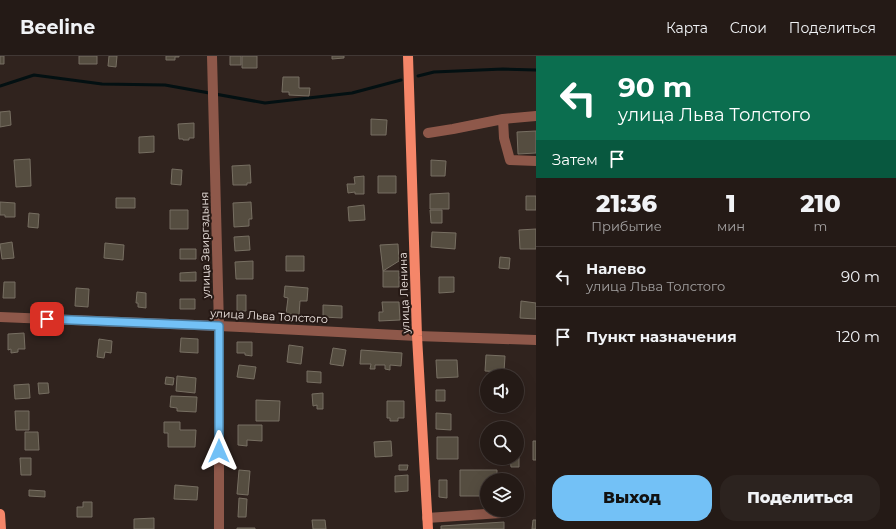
<!DOCTYPE html>
<html lang="ru">
<meta charset="utf-8">
<style>
:root{--surface:#241a16;--page:#2c231f;--text:#f1f3f6;--muted:#a3a1a1;--line:#413835;--accent:#73c1f6}
body{margin:0;font-family:Montserrat,sans-serif;background:var(--page);color:var(--text);height:100vh;display:flex;flex-direction:column;font-size:15px;white-space:nowrap}
*{box-sizing:border-box;margin:0}
p{font-size:13px;color:var(--muted)}
.icon{flex:none;width:22px;height:22px;fill:none;stroke:currentColor;stroke-width:2;stroke-linecap:round;stroke-linejoin:round}
.map{position:relative;flex:1;overflow:hidden}
.details{display:flex;flex-direction:column;background:var(--surface);width:360px}
.details>*{flex:none}
.banner{background:#0b6e4f;color:#fff;overflow:hidden}
.tools{position:absolute;left:480px;top:313px;display:grid;gap:8px}
.tools a{display:grid;place-items:center;width:44px;height:44px;border-radius:50%;background:var(--surface);box-shadow:0 4px 16px #0002,0 0 0 1px var(--line);font-size:20px}
.pin{position:absolute;display:grid;place-items:center;width:34px;height:34px;color:#fff;margin:-17px;border-radius:8px;box-shadow:0 2px 6px #0006}
.me{position:absolute;width:44px;margin:-22px;rotate:0deg;stroke-linejoin:round;filter:drop-shadow(0 0 3px #0008)}
.turn{display:flex;align-items:center;gap:14px;height:84px;padding:0 16px;font-size:18px}
.turn .icon{width:52px;height:52px;stroke-width:2.5}
.turn b{display:block;font-size:28px;line-height:34px}
.then{display:flex;align-items:center;height:38px;padding:0 16px;background:#0003;gap:8px;font-size:15px}
.eta{display:flex;justify-content:space-evenly;align-items:center;height:68px;text-align:center}
.eta b{font-size:24px;font-weight:800;line-height:28px}
.action{display:flex;gap:8px;margin-top:auto;padding:8px 16px}
.action a{flex:1;height:46px;border-radius:16px;background:var(--accent);color:#111;font-size:16px;font-weight:800;line-height:46px;text-align:center}
.action a+a{background:var(--page);color:var(--text)}
ul{padding:0;list-style:none}
li{display:flex;align-items:center;gap:12px;height:60px;padding:0 16px;border-top:1px solid var(--line)}
li div{flex:1}
li b{display:block;font-size:15px}
li em{font-style:normal}
header{display:flex;align-items:center;gap:24px;box-sizing:border-box;height:56px;padding:0 20px;background:var(--surface);border-bottom:1px solid var(--line)}
header strong{font-size:19px}
nav{display:flex;gap:22px;margin-inline-start:auto;font-size:14px}
main{display:flex;flex:1;min-height:0}
.map>svg:first-child{display:block}
.lines{fill:none;stroke-linecap:round;stroke-linejoin:round}
.stream{stroke:#031012;stroke-width:3}
.building{fill:#554d40;stroke:#776f62}
.minor{stroke:#8e584a;stroke-width:10}
.major{stroke:#f58669;stroke-width:10}
.route-casing{stroke:#4b7da0;stroke-width:10}
.route{stroke:#73c1f6;stroke-width:7}
.labels{text-anchor:middle;dominant-baseline:central;stroke-width:4;stroke-linejoin:round;paint-order:stroke}
.street-label{font-size:11px;fill:#f3eae6;stroke:#261915}
</style>
<header>
<strong>Beeline</strong>
<nav><a>Карта</a><a>Слои</a><a>Поделиться</a></nav>
</header>
<main>
<div class="map">
<svg width="536" height="473" viewBox="0 0 536 473">
<rect width="100%" height="100%" fill="#30231e"/>
<g class="lines">
<!-- stream -->
<path class="stream" d="M418,20l16,-4 69,-3 33,1
M0,30l34,-11 68,9 63,1 100,18 87,-10 49,-13"/>
</g>
<!-- building -->
<path class="building" d="M0,0h4v8h-4z
M79,0h18v8h-18z
M109,0h8l-1,11 -8,-1z
M166,0h13v1h-4v3h-9z
M230,0h11v9h-11z
M242,0h15v12h-15z
M332,0h12v2l-12,1z
M283,21h16v11h11l-1,8 -20,-1v-3h-7z
M10,55l1,14 -11,2v-15z
M371,63l16,1 -1,15h-15z
M194,67v15h-5v2h-6v-1h-4l-1,-15z
M536,75v22l-18,1 -1,-22z
M154,80v16l-15,1v-16z
M30,103l1,27 -15,1 -2,-27z
M431,104l15,1 -1,15h-14z
M250,109l1,18h-4v2h-14l-1,-19z
M172,113l10,1 -1,15 -10,-1z
M364,120v18h-9v-2l-7,1 -1,-9h8l-1,-7z
M378,120h18v17h-18z
M449,137v16h-19v-15z
M526,140h10v14h-10z
M116,142h19v10h-19z
M0,146l15,1v14h-10v-2h-5z
M251,146l1,17h-3v7l-15,1 -1,-24z
M364,149l1,15 -16,1 -1,-14z
M170,154h18v19h-18z
M430,154h12v13h-11z
M29,157l10,1 -1,14 -10,-1z
M536,173v20h-16l-1,-19z
M432,176l24,1 -1,16 -24,-2z
M249,180l1,14 -15,1 -1,-14z
M12,186l2,16 -12,1 -2,-15z
M105,187l19,2 -1,15 -19,-2z
M398,188l1,17 -16,10 -3,-26z
M180,193h16v10h-16z
M286,200h18v15h-18z
M500,201l10,1 -1,11 -10,-1z
M253,205v18h-17l-1,-17z
M383,215h16v16h-16z
M196,216v9h-16v-8z
M439,221h15v15l-15,1z
M4,226h11v16h-12z
M285,230l23,2 -1,13h-7l-1,14 -13,-1 2,-16 -4,-1z
M76,232l13,1 -1,18 -13,-1z
M137,236l9,1v15l-8,-1v-4h-2z
M237,239h9v16h-9z
M180,243h15v10h-15z
M521,245l15,2v16l-16,-1z
M382,246h17l1,18 -21,1v-9h4z
M323,249l19,1v12l-19,-1z
M24,277l1,16h-7v3l-7,1v-4l-3,1v-16z
M181,282l17,1v14l-18,-1z
M99,283l13,2 -1,12 -6,-1 -1,6 -7,-1z
M237,286h15v14l-7,-1v-2h-8z
M289,289l14,2 -2,17 -14,-2z
M333,292l13,2 -3,16 -13,-2z
M361,294l41,3 -1,13 -11,-1v5l-5,-1v-4h-10v4h-5l1,-5h-11z
M486,299l19,1 -1,16 -19,-1z
M436,304h21l1,17 -21,1z
M239,309l17,2 -2,12 -17,-2z
M307,315l14,1v11l-14,-1z
M177,320l19,2 -1,15 -19,-2z
M166,321l8,1 -1,7 -8,-1z
M38,327h10l1,10 -10,1z
M29,328l1,14 -15,1 -1,-14z
M436,334h9v11h-9z
M323,337v16h-6v-4l-4,1 -1,-12z
M171,340l26,1 -1,15 -19,-1v-3l-7,-1z
M256,344l24,1 -1,20h-23z
M387,345h17v17h-6v3h-8v-3h-3z
M15,355h14v19h-13z
M436,357l15,1v16l-15,-1z
M164,366h16v8h16l-1,17h-27v-14h-4z
M238,369h24v16l-15,-1v6l-9,-1z
M25,376h13l1,18h-14z
M437,381h21v22h-21z
M391,385l1,15 -17,1 -1,-15z
M533,385h3v19h-3z
M519,399v12h-8l-1,-9h7v-2z
M20,402h11v17h-10z
M399,409h9l-1,5h-8z
M239,414l11,1 -2,24 -11,-1z
M460,414h37v10h-10v16h-27z
M408,419v16l-13,1v-16z
M439,424h8v18l-8,-1z
M175,429l23,2 -1,13 -23,-1z
M29,434l16,1v6l-16,-1z
M239,442l8,1 -1,18h-8z
M83,446h9v15h-15v-10h6z
M154,462v11h-20v-10z
M312,464h13l1,9h-13z
M533,464h3v9h-4z
M504,466v7h-63v-3z
M237,472h18v1h-18z"/>
<g class="lines">
<!-- minor -->
<path class="minor" d="M212,0l7,270v203
M503,63l1,19 6,22 26,1
M428,77l25,-4 50,-10 33,-3
M0,261l219,9 198,10 119,4
M427,462l74,-5"/>
<!-- major -->
<path class="major" d="M408,0l9,280 11,193
M0,458l1,15"/>
</g>
<g class="lines">
<!-- route casing -->
<g class="route-casing">
<path id="route" d="M47,263l172,7v125"/>
</g>
<!-- route -->
<use href="#route" class="route"/>
</g>
<g class="labels">
<!-- street labels -->
<g class="street-label">
<text transform="translate(205 189) rotate(-91)">улица Звиргздыня</text>
<text transform="translate(404 237) rotate(-92)">улица Ленина</text>
<text transform="translate(269 260) rotate(3)">улица Льва Толстого</text>
</g>
</g>
</svg>
<div class="tools">
<a><svg class="icon" aria-label="sound" viewBox="0 0 24 24"><path d="M4 9h4l5-4v14l-5-4H4zM17 9q2 3 0 6"/></svg></a>
<a><svg class="icon" aria-label="search" viewBox="0 0 24 24"><circle cx="10" cy="10" r="6"/><path d="M15 15l6 6"/></svg></a>
<a><svg class="icon" aria-label="layers" viewBox="0 0 24 24"><path d="M12 4l9 5-9 5-9-5zM3 14l9 5 9-5"/></svg></a>
</div>
<div class="pin" style="left:47px;top:263px;background:#d93025"><svg class="icon" aria-label="arrive" viewBox="0 0 24 24"><path d="M6 21V4h12l-3 4 3 4H6"/></svg></div>
<svg class="me" style="left:219px;top:395px" viewBox="-20 -20 40 40"><path d="M0-17L14 15 0 8-14 15z" fill="#73c1f6" stroke="#fff" stroke-width="4"/></svg>
</div>
<section class="details">
<div class="banner">
<div class="turn"><svg class="icon" aria-label="left" viewBox="0 0 24 24"><path d="M17 20v-9H6M10 6l-5 5 5 5"/></svg><div><b>90 m</b>улица Льва Толстого</div></div>
<div class="then">Затем<svg class="icon" aria-label="arrive" viewBox="0 0 24 24"><path d="M6 21V4h12l-3 4 3 4H6"/></svg></div>
</div>
<div class="eta">
<div><b>21:36</b><p>Прибытие</p></div>
<div><b>1</b><p>мин</p></div>
<div><b>210</b><p>m</p></div>
</div>
<ul>
<li><svg class="icon" aria-label="left" viewBox="0 0 24 24"><path d="M17 20v-9H6M10 6l-5 5 5 5"/></svg><div><b>Налево</b><p>улица Льва Толстого</p></div><em>90 m</em></li>
<li><svg class="icon" aria-label="arrive" viewBox="0 0 24 24"><path d="M6 21V4h12l-3 4 3 4H6"/></svg><div><b>Пункт назначения</b></div><em>120 m</em></li>
</ul>
<div class="action"><a>Выход</a><a>Поделиться</a></div>
</section>
</main>
